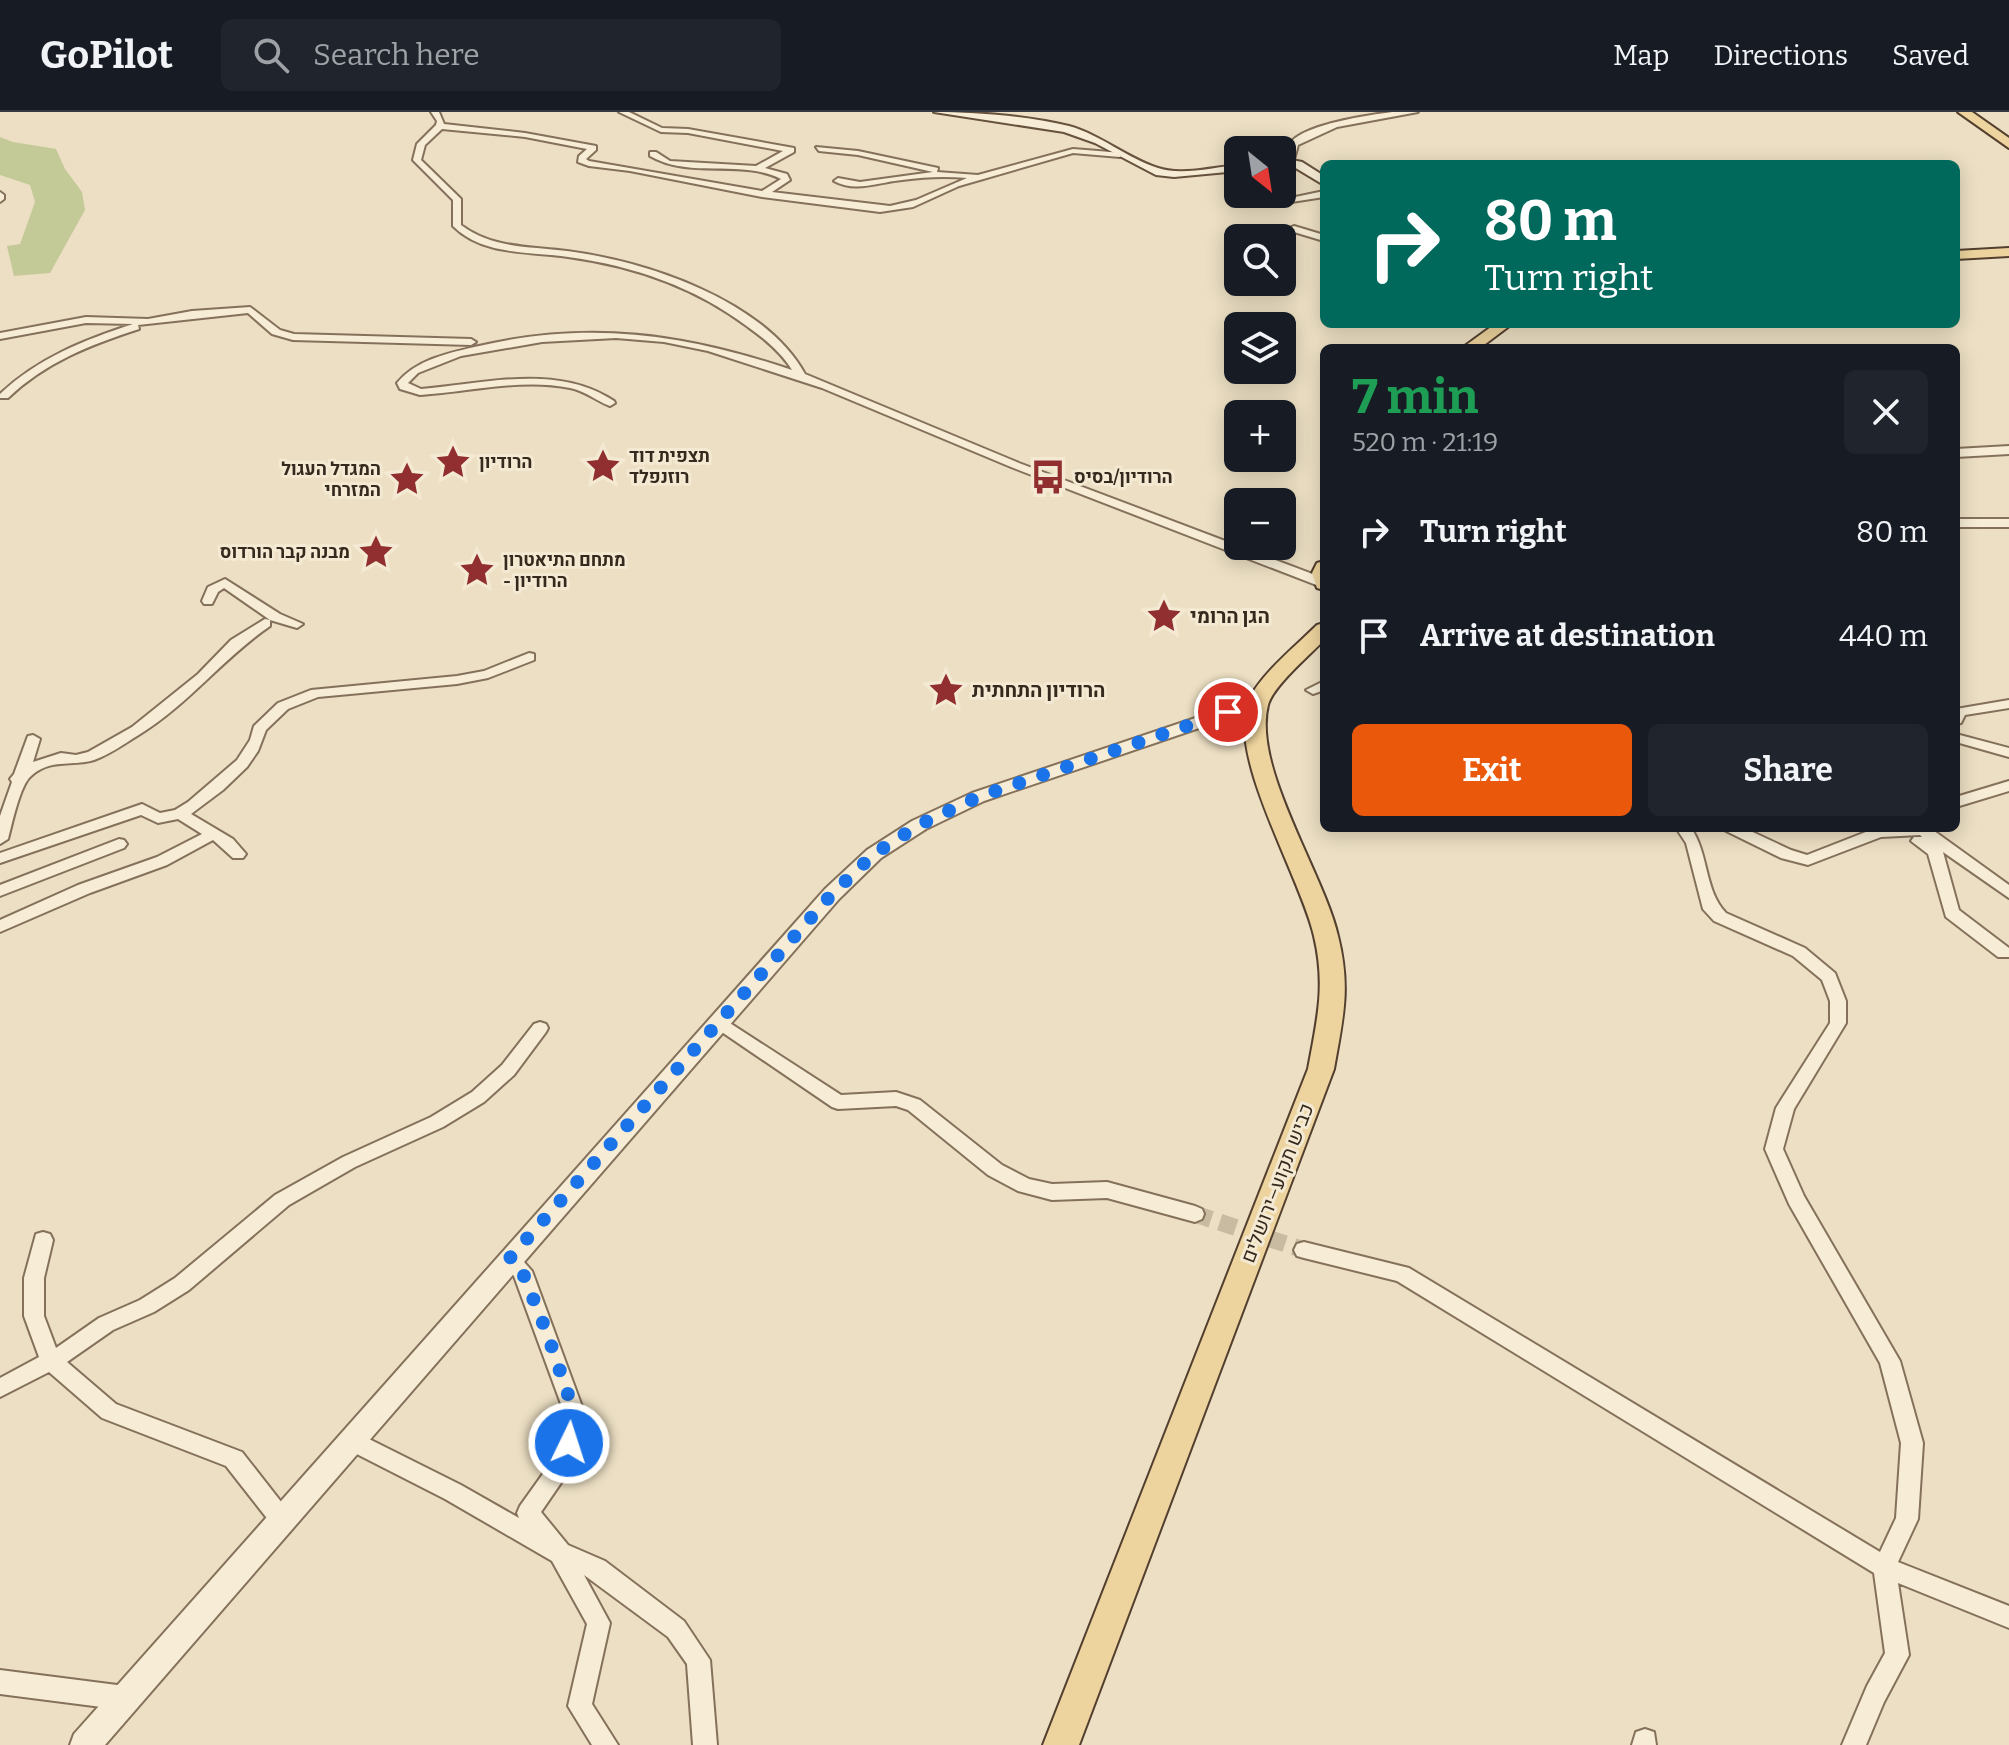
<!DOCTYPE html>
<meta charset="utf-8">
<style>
:root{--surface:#171b24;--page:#20242c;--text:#f1f3f6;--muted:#9ea1a6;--line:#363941;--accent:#ea580c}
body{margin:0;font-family:Bitter,Heebo,serif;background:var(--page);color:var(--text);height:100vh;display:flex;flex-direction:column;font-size:30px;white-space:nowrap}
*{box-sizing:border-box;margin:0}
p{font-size:26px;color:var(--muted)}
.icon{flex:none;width:44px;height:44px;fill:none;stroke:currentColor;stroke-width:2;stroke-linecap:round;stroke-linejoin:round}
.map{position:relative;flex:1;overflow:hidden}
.panel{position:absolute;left:1320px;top:232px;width:640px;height:488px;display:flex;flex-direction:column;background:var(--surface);border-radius:12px;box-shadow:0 4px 20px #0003}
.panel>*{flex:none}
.guide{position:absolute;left:1320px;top:48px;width:640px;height:168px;border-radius:12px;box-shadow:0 4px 20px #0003;background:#00695c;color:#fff;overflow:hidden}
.needle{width:52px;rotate:150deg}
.fabs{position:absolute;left:1224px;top:24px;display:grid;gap:16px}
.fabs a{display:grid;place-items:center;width:72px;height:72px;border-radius:12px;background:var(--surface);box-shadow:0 4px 20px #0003;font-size:40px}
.pin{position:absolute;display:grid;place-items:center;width:68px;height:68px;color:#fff;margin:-34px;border:4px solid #fff;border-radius:50%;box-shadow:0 2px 8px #0007}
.me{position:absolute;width:88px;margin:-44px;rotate:4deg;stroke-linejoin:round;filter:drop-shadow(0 0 6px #0008)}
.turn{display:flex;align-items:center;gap:28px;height:168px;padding:0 32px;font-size:36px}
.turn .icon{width:104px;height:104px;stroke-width:2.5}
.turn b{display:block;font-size:56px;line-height:68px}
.round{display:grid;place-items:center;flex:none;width:84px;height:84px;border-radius:12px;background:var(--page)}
.headline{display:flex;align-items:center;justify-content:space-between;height:136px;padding:0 32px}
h1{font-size:48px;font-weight:700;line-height:60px;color:#1e9e55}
.primary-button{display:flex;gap:16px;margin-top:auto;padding:16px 32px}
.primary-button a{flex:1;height:92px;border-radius:12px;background:var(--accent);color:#fff;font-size:32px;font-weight:700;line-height:92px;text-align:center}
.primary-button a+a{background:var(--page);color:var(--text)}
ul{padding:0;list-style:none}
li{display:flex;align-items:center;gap:24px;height:104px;padding:0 32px}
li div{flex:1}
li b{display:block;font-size:30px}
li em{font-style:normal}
header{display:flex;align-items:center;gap:48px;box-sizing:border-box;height:112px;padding:0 40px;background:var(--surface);border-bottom:2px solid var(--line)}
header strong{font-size:38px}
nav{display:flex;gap:44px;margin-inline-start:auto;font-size:28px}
.search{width:560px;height:72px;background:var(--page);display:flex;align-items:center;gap:20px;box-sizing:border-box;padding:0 28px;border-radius:12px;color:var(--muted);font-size:30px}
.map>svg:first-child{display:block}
.green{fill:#c4c998}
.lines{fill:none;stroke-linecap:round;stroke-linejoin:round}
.minor-tunnel{stroke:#c8bba2;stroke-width:17;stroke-dasharray:17 9;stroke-linecap:butt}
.minor-casing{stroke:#85715b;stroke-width:4}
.tertiary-casing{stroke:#85715b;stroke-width:4}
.secondary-casing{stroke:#67523e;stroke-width:4}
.primary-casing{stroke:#533f2f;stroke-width:4}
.minor{fill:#f7edd6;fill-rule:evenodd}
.tertiary{fill:#f7edd6;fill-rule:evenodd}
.secondary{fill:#f7edd6;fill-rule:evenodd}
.primary{fill:#edd39d;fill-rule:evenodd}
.route{stroke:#1a73e8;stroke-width:14;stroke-dasharray:0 25.2}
.labels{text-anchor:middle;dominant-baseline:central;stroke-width:6;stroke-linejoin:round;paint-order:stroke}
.far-poi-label{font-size:18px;font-weight:bold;fill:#36291e;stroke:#f4e9d2;text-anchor:start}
.poi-label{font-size:20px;font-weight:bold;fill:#36291e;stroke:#f4e9d2;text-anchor:start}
.street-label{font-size:20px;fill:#36291e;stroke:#f4e9d2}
</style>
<header>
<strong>GoPilot</strong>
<div class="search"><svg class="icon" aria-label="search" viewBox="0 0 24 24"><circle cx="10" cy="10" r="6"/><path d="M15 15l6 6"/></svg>Search here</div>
<nav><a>Map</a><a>Directions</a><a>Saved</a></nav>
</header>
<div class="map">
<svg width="2009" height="1633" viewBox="0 0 2009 1633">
<rect width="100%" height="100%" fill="#ecdfc3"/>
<!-- green -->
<path class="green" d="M0,25l13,5 43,7 9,20 17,23 3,18 -35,63 -36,3 -7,-30 13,-2 15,-42 -5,-17 -30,-10z"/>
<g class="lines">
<!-- minor-tunnel -->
<path class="minor-tunnel" d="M1195,1102l109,36"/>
<!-- minor casing -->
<g class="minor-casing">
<path id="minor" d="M431,0h8l5,12 81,9 71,13v4l-10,9 3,2 173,30 19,-12c-40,-20 -92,0 -131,-23v-4h6l14,9 86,5 27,-15 -95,-18 -27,-1 -42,-20h10l33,16 26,1 106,19v4l-29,16 22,6 3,6 -18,12 118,14 26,-6 51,-22c-22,-2 -43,-1 -65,2 -23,2 -47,13 -68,1l4,-3 22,4 73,-10 -75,-17 -39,-4 -3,-4 42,4 80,17 -1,4 41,3 95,-26 50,4 -3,4 -47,-4 -114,33 -46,21 -33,5 -118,-15 -132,-26 -41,-5 -11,-4 1,-6 8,-7 -62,-12 -83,-8 -17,16 -4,15 40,39v26c32,24 69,21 106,26 79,10 197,49 238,123l214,89 291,110 14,6v9l-313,-121 -189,-79 -114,-37 -44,-9 -48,-4 -74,4 -81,14 -43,17 -10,10 13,6c63,-5 136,-26 193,12l1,2 -5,3c-14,-5 -24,-15 -40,-18 -48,-10 -101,4 -150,7l-20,-6 -3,-6c20,-24 52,-30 82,-37 110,-26 207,-12 313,24 -11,-18 -27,-31 -44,-43 -53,-40 -114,-61 -180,-70 -39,-6 -85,-1 -115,-31v-26l-40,-40 4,-16 19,-19 1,-4z
M1392,0h26l-81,15 -39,18 -5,18 -7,-2c1,-5 2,-15 5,-19 15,-18 78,-27 101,-30z
M1324,79v6l-39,6 -4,-3z
M0,80l4,3v4l-4,3z
M1294,114l30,9v6l-30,-9 -14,6h-13z
M1238,141v7l-6,2 -5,-3z
M250,195l30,23 14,4 177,5 5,3 -5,3 -178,-5 -21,-6 -24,-21 -110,12 1,4c-49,16 -93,33 -131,69h-8v-4c38,-36 84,-54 133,-70l-47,-1 -86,16v-6l86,-16 62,2 44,-8z
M1956,407h53v8h-53z
M225,467l55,35 23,10 -6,4 -27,-8 -46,-32 -6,4 -6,12h-8l-2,-3 6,-14z
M265,507l5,1v6c-47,32 -83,80 -133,110 -13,8 -28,19 -43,24 -23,7 -43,-2 -63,16 -11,9 -19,48 -23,63l-8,5v-28l12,-34 -2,-3 4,-5 14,-38 5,-1 7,4 -7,23 28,-9 15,2 12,-3 44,-25 66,-53 33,-34z
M529,541l5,1v6l-46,18 -31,6 -139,13 -30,12 -22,21 -8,21 -11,16 -24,23 -32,24 42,25 13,15 -3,4h-10l-20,-18 -46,25 -77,28 -90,39v-12l78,-35 79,-28 45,-23 -24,-15 -20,4 -17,-8 -141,48v-10l142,-49 18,9 15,-3 13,-8 49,-42 13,-20 4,-14 24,-23 33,-13 146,-14 27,-5z
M1324,569v9l-11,4 -7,-4z
M2009,588v8l-44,7 -4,8 -5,1v-15z
M1956,622l53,14v9l-53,-15z
M2009,669v10l-53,16v-10z
M1676,716h15c18,26 13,62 35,85l79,35 30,25 11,28v22l-52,86 -11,40 21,47 96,165 23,82 -5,76 -20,43 111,44v22l-111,-45 11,72 -25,47 -18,43h-24l25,-59 18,-33 -11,-80 -477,-292 -93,-23 -7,-2 -3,-6 3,-6 7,-2 105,26 471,284 16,-34 5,-75 -21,-80 -91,-159 -24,-55 11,-41 54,-85v-22l-8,-21 -29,-24 -79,-35 -11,-12 -17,-66z
M1724,716h20l47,22 16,5 69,-27h54l79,57v13l-66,-46 16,58 50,38v9h-11l-52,-40 -18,-63 -17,-13 3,-4h8l-2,-2 -39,2 -73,28 -27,-7 -55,-27z
M119,727l5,1 3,4 -3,4 -124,48v-11z
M719,904l122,79 55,-3 24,8 82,65 27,14 23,5 55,-2 88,24 7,3 2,5 -2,5 -7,3 -88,-24 -55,2 -34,-9 -30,-16 -80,-65 -12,-4 -58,3 -6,-2 -119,-81 -2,-4 2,-4z
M540,910l6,2 2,4 -2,4 -32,43 -30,27 -41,25 -88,40 -66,38 -100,85 -35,22 -41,18 -46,32 49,42 126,48 47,60 3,7 -3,7 -8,3 -8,-3 -47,-60 -124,-48 -53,-46 -49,25v-19l39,-21 -15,-41v-38l12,-44 7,-2 7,2 3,6 -9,38v38l12,32 43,-30 41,-18 35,-22 100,-83 68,-38 88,-40 41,-25 30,-27 32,-41z
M509,1139l7,2 16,18 52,141 -8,49 -35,51 27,33 37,16 79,60 26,39 7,85h-24l-6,-81 -19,-27 -84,-62 26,48 -18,81 26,41h-26l-24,-39 19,-82 -35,-63 -107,-62 -102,-52 -4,-7 4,-7 7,-3 7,3 104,52 58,33 -2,-5 3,-7 35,-49 9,-45 -50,-136 -15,-17 3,-6z
M0,1558l125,16 8,4 4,8 -4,8 -8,4 -125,-16z
M1645,1617l9,3 2,13h-24l4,-13z"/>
</g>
<!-- tertiary casing -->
<g class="tertiary-casing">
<path id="tertiary" d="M2009,334v8l-53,3v-8z
M1258,585l9,5 -3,4 -280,95 -58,28 -45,29 -42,41 -734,846h-35l4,-11 751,-845 42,-39 45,-29 60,-28z"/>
</g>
<!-- secondary casing -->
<g class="secondary-casing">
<path id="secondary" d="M934,0c41,0 94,4 135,14 32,9 58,32 89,42 23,8 57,-1 80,-3v6l-64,6 -18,-2 -61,-32 -31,-11z
M1282,46l20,4 22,14v9l-30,-18 -12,-3z"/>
</g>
<!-- primary casing -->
<g class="primary-casing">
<path id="primary" d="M1958,0h14l37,26v10z
M2009,136v8l-53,3v-8z
M1495,212h17l-32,24h-18z
M1324,449v29l-7,-2 -5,-15 5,-10z
M1324,511v17c-14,15 -51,46 -56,65 -16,62 56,169 70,231 13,52 5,82 -4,133l-255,676h-36l265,-676c9,-49 18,-83 6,-133 -13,-58 -86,-178 -66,-233 8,-25 50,-59 69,-78z"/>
</g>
<!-- minor -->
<use href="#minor" class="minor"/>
<!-- tertiary -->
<use href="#tertiary" class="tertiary"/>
<!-- secondary -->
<use href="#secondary" class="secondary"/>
<!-- primary -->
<use href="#primary" class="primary"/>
</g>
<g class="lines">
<!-- route -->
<path class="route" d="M569,1331l5,-31 -27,-79 -25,-62 -13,-12 323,-365 42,-40 45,-29 59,-28 250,-85"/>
</g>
<!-- icons -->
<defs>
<g id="sight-bare" transform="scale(2.76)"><path d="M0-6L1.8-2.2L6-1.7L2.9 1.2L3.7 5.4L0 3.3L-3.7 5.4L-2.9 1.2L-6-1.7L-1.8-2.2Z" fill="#912e30" stroke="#f4e9d2" stroke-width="2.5" paint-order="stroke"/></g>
<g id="bus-bare" transform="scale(2.76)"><path d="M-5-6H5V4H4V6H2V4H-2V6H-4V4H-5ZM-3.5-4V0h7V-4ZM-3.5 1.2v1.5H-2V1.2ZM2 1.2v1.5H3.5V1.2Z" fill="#912e30" stroke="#f4e9d2" stroke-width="2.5" paint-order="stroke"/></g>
</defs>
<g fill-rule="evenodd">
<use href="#sight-bare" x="453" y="350"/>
<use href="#sight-bare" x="603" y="354"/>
<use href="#bus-bare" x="1048" y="365"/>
<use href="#sight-bare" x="407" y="367"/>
<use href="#sight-bare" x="376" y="440"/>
<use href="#sight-bare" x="477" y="458"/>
<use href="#sight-bare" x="1164" y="504"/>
<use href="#sight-bare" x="946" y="578"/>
</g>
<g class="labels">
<!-- far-poi labels -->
<g class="far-poi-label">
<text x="629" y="344">תצפית דוד<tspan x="629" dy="21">רוזנפלד</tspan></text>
<text x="479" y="350">הרודיון</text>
<text x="381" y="357" text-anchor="end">המגדל העגול<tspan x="381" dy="21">המזרחי</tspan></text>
<text x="1074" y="365">הרודיון/בסיס</text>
<text x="350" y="440" text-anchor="end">מבנה קבר הורדוס</text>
<text x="503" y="448">מתחם התיאטרון<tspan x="503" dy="21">- הרודיון</tspan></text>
</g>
<!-- poi labels -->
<g class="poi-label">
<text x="1190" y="504">הגן הרומי</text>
<text x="972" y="578">הרודיון התחתית</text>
</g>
<!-- street labels -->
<g class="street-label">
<text transform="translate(1277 1071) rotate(-69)">כביש תקוע–ירושלים</text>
</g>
</g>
</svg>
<div class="fabs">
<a><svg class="needle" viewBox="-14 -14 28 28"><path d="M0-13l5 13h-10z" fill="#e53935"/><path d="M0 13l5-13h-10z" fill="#9ea1a6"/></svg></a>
<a><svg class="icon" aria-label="search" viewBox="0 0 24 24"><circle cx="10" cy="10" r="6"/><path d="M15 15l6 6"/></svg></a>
<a><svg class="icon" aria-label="layers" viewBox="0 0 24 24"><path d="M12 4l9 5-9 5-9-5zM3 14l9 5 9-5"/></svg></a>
<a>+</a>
<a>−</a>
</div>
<div class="pin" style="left:1228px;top:600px;background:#d93025"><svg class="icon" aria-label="arrive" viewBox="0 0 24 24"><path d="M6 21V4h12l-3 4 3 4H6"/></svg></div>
<svg class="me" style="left:569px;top:1331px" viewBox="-20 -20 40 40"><circle r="17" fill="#1a73e8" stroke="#fff" stroke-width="3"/><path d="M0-11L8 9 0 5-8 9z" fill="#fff"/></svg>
<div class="guide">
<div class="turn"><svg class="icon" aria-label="right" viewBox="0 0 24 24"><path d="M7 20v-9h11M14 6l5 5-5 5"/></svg><div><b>80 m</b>Turn right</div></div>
</div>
<section class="panel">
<div class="headline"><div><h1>7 min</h1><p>520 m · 21:19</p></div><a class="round"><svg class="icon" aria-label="close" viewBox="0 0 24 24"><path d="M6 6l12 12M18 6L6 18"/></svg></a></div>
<ul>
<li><svg class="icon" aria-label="right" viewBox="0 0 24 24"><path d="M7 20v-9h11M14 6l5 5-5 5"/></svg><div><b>Turn right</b></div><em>80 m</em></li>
<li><svg class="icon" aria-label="arrive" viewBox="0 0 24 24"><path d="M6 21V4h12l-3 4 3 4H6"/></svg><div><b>Arrive at destination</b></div><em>440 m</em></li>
</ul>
<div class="primary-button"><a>Exit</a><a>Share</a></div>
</section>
</div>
